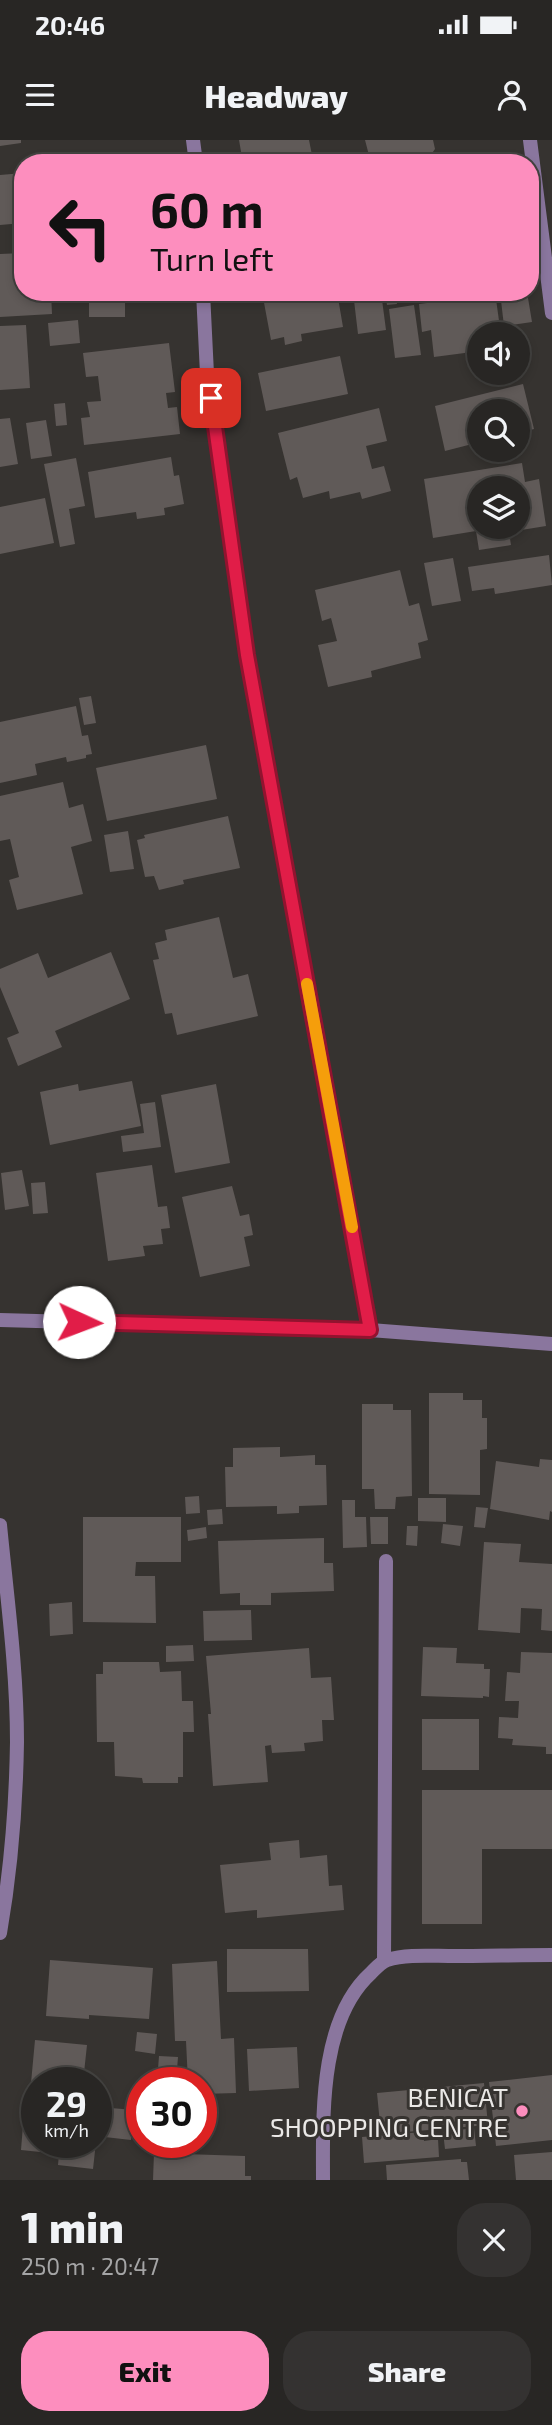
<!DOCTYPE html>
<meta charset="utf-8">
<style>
:root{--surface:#282624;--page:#343231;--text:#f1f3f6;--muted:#a5a5a6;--line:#444341;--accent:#fd8ebe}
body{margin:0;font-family:"Exo 2",sans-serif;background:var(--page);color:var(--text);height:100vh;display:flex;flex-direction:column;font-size:26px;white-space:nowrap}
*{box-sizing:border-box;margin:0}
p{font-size:23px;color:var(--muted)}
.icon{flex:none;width:38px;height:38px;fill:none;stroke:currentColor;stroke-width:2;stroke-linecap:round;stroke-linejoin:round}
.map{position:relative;height:2040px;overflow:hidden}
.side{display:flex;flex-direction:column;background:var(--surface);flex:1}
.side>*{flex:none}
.hud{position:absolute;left:14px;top:14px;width:525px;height:147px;border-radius:28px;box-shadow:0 4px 10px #0003,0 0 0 2px var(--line);background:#fd8ebe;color:#111;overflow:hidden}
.fabs{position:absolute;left:467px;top:182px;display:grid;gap:14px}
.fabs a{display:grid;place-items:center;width:63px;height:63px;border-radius:50%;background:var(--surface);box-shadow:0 4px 10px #0003,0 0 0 2px var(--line);font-size:35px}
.speed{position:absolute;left:21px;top:1927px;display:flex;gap:14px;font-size:35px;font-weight:700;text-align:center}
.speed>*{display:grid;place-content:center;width:91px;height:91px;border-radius:50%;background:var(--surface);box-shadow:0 4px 10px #0003,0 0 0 2px var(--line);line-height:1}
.speed small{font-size:18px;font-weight:400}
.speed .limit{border:10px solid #d22;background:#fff;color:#111}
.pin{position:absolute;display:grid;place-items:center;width:60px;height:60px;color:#fff;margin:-30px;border-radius:14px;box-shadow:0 4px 10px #0006}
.me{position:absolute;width:77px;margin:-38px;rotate:92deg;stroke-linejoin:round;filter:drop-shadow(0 0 5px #0008)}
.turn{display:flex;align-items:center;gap:24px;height:147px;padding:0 21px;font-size:32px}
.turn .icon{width:91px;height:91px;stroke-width:2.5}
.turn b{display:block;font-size:49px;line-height:60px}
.round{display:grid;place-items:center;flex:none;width:74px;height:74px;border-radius:28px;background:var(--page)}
.headline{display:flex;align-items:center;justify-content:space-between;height:119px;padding:0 21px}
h1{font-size:42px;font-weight:800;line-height:52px}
.action{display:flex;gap:14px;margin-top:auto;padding:14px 21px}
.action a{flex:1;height:80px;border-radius:28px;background:var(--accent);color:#111;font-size:28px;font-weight:800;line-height:80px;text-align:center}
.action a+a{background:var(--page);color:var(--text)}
.status{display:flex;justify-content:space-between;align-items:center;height:49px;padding:0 35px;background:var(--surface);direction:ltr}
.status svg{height:19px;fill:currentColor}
header{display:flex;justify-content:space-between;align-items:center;height:91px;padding:0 21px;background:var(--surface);font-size:32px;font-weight:800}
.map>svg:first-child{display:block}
.building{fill:#605a58;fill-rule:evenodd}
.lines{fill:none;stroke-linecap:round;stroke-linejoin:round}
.minor{stroke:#8a769e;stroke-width:14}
.route-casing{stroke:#92132f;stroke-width:18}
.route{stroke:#e11d48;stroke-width:12}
.slow{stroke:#f59e0b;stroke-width:12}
.poi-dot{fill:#fd8ebe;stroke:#363330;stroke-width:2.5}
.labels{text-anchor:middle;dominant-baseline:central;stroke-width:6;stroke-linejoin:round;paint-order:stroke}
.poi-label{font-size:26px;fill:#eae8e6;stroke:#363330;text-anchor:end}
</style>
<div class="status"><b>20:46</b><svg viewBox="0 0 49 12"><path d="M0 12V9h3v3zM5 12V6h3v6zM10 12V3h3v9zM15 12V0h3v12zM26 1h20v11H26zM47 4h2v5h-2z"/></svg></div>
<header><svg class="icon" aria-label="menu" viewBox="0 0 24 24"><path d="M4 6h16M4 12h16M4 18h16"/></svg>Headway<svg class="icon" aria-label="person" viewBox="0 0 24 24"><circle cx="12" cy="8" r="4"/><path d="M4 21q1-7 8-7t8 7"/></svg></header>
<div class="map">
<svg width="552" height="2040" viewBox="0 0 552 2040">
<rect width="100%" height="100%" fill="#363330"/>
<!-- building -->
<path class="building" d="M0,0h21v3l-21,3z
M239,0h70l4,20 -14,3h-56z
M365,0h68l2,9 -10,14h-54z
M23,33v50l-23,2v-50z
M23,113v39h28l1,22 -52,3v-63z
M262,152h75l6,35 -42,7 1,7 -17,4 -1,-8 -13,3z
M353,152h28l5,38 -28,4z
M385,152h10l2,12 -10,1z
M426,152h48l1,10 21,-3 4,29 -10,2 1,4h-11v17l-46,6 -3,-27 -9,2 -3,-28 8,-1z
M500,152h27l5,30 -28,4z
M89,156h36v21h-36z
M414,165l7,50 -26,3 -6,-49z
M78,180l2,23 -30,3 -2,-23z
M26,185l4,63 -30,2v-64z
M169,203l6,49 -9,1 2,15 9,-1 3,27 -96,11 -3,-27 9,-1 -3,-15 14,-1 -3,-25 -12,1 -3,-24z
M340,216l8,38 -82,17 -8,-38z
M523,244l11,45 -16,4v-22h-38v31l-35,9 -10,-45z
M65,263l2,22 -11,1 -2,-22z
M379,268l8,33 -21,5 6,23 12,-3 7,25 -29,8 -2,-7 -30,7 -1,-8 -26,7 -6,-21 -7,3 -12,-47z
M10,278l8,46 -18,3v-48z
M46,280l6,36 -21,3 -5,-36z
M171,317l3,19 5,-1 5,29 -20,4 1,7 -28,4 -1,-7 -41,6 -7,-46z
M76,318l9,48 -16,3 6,35 -15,3 -16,-83z
M522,323l3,19 14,-3 7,47 -37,6 2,13 -32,5 -3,-19 -43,7 -9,-59zM480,348h38v39h-38z
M45,358l9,45 -54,11v-47z
M549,415l3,30 -57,9 -1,-6 -22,3 -4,-24z
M453,418l8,43 -29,5 -8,-43z
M400,430l9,36 10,-3 9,37 -10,3 3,15 -50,13 1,6 -44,10 -10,-42 19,-4 -6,-23 -9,3 -7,-31z
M91,556l5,27 -12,2 -5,-27z
M76,566l6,30 6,-1 4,19 -6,1v3l-19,4 -1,-5 -31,7 2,11 -37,8v-61z
M206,605l11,54 -110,22 -11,-53z
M63,642l6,26 14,-4 9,37 -21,6 12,47 -66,16 -8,-30 10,-3 -9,-38 -10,2v-45z
M228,676l12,52 -57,12 1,4 -25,6 -5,-14 -9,1 -8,-37 8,-2 -1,-3z
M128,691l6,38 -24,3 -6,-37z
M219,777l14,61 15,-4 10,42 -81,19 -5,-22 -7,1 -12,-54 6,-1 -4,-16 12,-3 -2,-10z
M111,812l19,47 -75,32 7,16 -44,19 -11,-28 12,-5 -19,-46v-18l38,-16 10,25z
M132,941l9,45 -91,19 -10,-53 38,-8 1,7z
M216,944l14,79 -55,10 -14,-78z
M155,962l6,45 -38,5 -2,-16 23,-3 -4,-29z
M152,1025l6,42 9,-1 3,22 -9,1 2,15 -20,2 2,10 -37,5 -12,-88z
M22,1030l7,36 -24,4 -4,-37z
M45,1042l3,31 -15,1 -2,-31z
M232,1046l8,30 9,-2 4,21 -9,2 6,29 -50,11 -18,-80z
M429,1253h34v7h19v18h5v31l-7,1v45l-51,-1z
M362,1264h31v6h18l1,86 -16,1 -1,12h-20l-1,-20h-12z
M280,1307v10l35,-2v10h11l1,40 -28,1v7l-22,1v-8l-51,1 -1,-40h8v-19z
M540,1319l12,1v52l-2,-1 -1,9 -59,-11 6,-48 43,6z
M199,1356l1,17 -14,1 -1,-17z
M418,1358h28v24l-28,-1z
M342,1360h13v17h11l1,30 -24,1z
M476,1367l12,1 -3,20 -11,-1z
M222,1369l1,15 -15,1 -1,-15z
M83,1377h98v45h-45l-1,14h20l1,47 -73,-1z
M370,1377h18v27h-17z
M443,1384l20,2 -3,20 -19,-3z
M407,1386h11l-1,20 -11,-1z
M206,1387l1,11 -19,3 -1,-11z
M324,1398v25h9l1,28 -63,2v12h-31v-12l-20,1 -2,-53z
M484,1402l37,2 -2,18 33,2v67l-11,-1 1,-21 -21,-1 -1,25 -42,-3z
M72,1462l1,32 -23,2 -1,-32z
M251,1470l1,30 -48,1 -1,-30z
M193,1505l1,16 -28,1v-16z
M423,1507l34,1 -1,15 28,1v5h6l-1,28 -6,-1v2l-62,-2z
M309,1508l2,30 20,-1 3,43h-12l1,21 -19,2 1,8 -33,2 -1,-8 -6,1 3,36 -55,4 -5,-72h3l-5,-58z
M521,1512l31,1v101h-6v-7l-34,-2 1,-6 -15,-1 1,-21 19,1 1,-17h-14l2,-29 13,1z
M103,1522h56l1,10 21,-1 1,30h11l1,31h-11v45h-5v6h-35l-1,-5 -27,-2 -1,-34h-17l-1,-68h7z
M422,1579h57v51h-57z
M422,1650h130v59h-70v75h-60z
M299,1700l1,18 27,-3 2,31 13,-1 2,25 -87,8v-8l-32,3 -5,-48 51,-5 -2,-17z
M227,1809h81l1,42 -82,1z
M50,1820l103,8 -4,51 -60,-4v4l-43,-3z
M217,1821l4,78 13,-1 2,55 -35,1v-12h-13l-2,-41h-11l-3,-77z
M137,1892l20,2 -2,20 -20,-3z
M35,1900l52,5 -4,37 -52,1z
M297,1907l2,41 -50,3 -2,-42z
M159,1916l19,1 -2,25h-19z
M552,1935v65l-56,6 -7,-64z
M484,1943l4,42 -107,9 -4,-41z
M96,1948l5,1 -2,18 35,3 -3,30 -35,-4z
M25,1960l12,2v40h59l-3,27 -35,-4 1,-11 -38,-4z
M474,1988l2,18 -31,3 -2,-17z
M423,1992l1,9 14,-2 1,18 -75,6 -2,-26z
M148,2002h15v10h-15z
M552,2012v28h-36l-2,-25z
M154,2013l91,3v20h6v4h-98z
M461,2019v3h6l2,18h-82l-1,-15z"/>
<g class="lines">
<!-- minor -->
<path class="minor" d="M193,0l3,23
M530,0l22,173
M203,152l4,82 40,281 123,675
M0,1180l370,10 182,14
M0,1385c7,72 17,145 17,217 -1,64 -6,128 -17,191
M384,1821l2,-400
M323,2040c0,-64 -4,-160 48,-207 5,-5 10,-11 16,-13 20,-6 43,-4 64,-4 34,0 67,-1 101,-1"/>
</g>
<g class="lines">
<!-- route casing -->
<g class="route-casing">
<path id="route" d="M79,1182l291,8 -123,-675 -36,-257"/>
</g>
<!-- route -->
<use href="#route" class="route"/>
<!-- slow -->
<path class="slow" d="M307,844l45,243"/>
</g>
<!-- markers -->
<circle class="poi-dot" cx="522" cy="1971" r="7"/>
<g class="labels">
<!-- poi labels -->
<g class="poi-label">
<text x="508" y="1956">BENICAT<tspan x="508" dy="30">SHOOPPING CENTRE</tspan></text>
</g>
</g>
</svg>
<div class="fabs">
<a><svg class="icon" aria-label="sound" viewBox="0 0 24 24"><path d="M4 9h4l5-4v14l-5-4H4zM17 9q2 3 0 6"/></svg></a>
<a><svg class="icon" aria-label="search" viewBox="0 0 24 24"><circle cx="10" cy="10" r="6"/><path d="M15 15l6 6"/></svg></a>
<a><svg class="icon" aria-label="layers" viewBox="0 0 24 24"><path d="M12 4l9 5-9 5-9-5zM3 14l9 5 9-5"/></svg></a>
</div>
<div class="speed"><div>29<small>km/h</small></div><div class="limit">30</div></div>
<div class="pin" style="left:211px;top:258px;background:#d93025"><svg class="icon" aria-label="arrive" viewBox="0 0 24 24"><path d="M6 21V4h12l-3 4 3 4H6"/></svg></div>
<svg class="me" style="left:79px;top:1182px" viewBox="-20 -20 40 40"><circle r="19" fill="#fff"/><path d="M0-13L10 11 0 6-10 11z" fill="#e11d48"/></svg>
<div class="hud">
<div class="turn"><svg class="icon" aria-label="left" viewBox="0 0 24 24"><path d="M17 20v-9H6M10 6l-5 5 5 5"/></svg><div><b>60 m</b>Turn left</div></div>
</div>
</div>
<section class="side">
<div class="headline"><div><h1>1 min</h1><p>250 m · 20:47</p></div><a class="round"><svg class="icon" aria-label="close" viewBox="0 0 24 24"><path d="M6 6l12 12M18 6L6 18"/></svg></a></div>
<div class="action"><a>Exit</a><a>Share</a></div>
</section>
